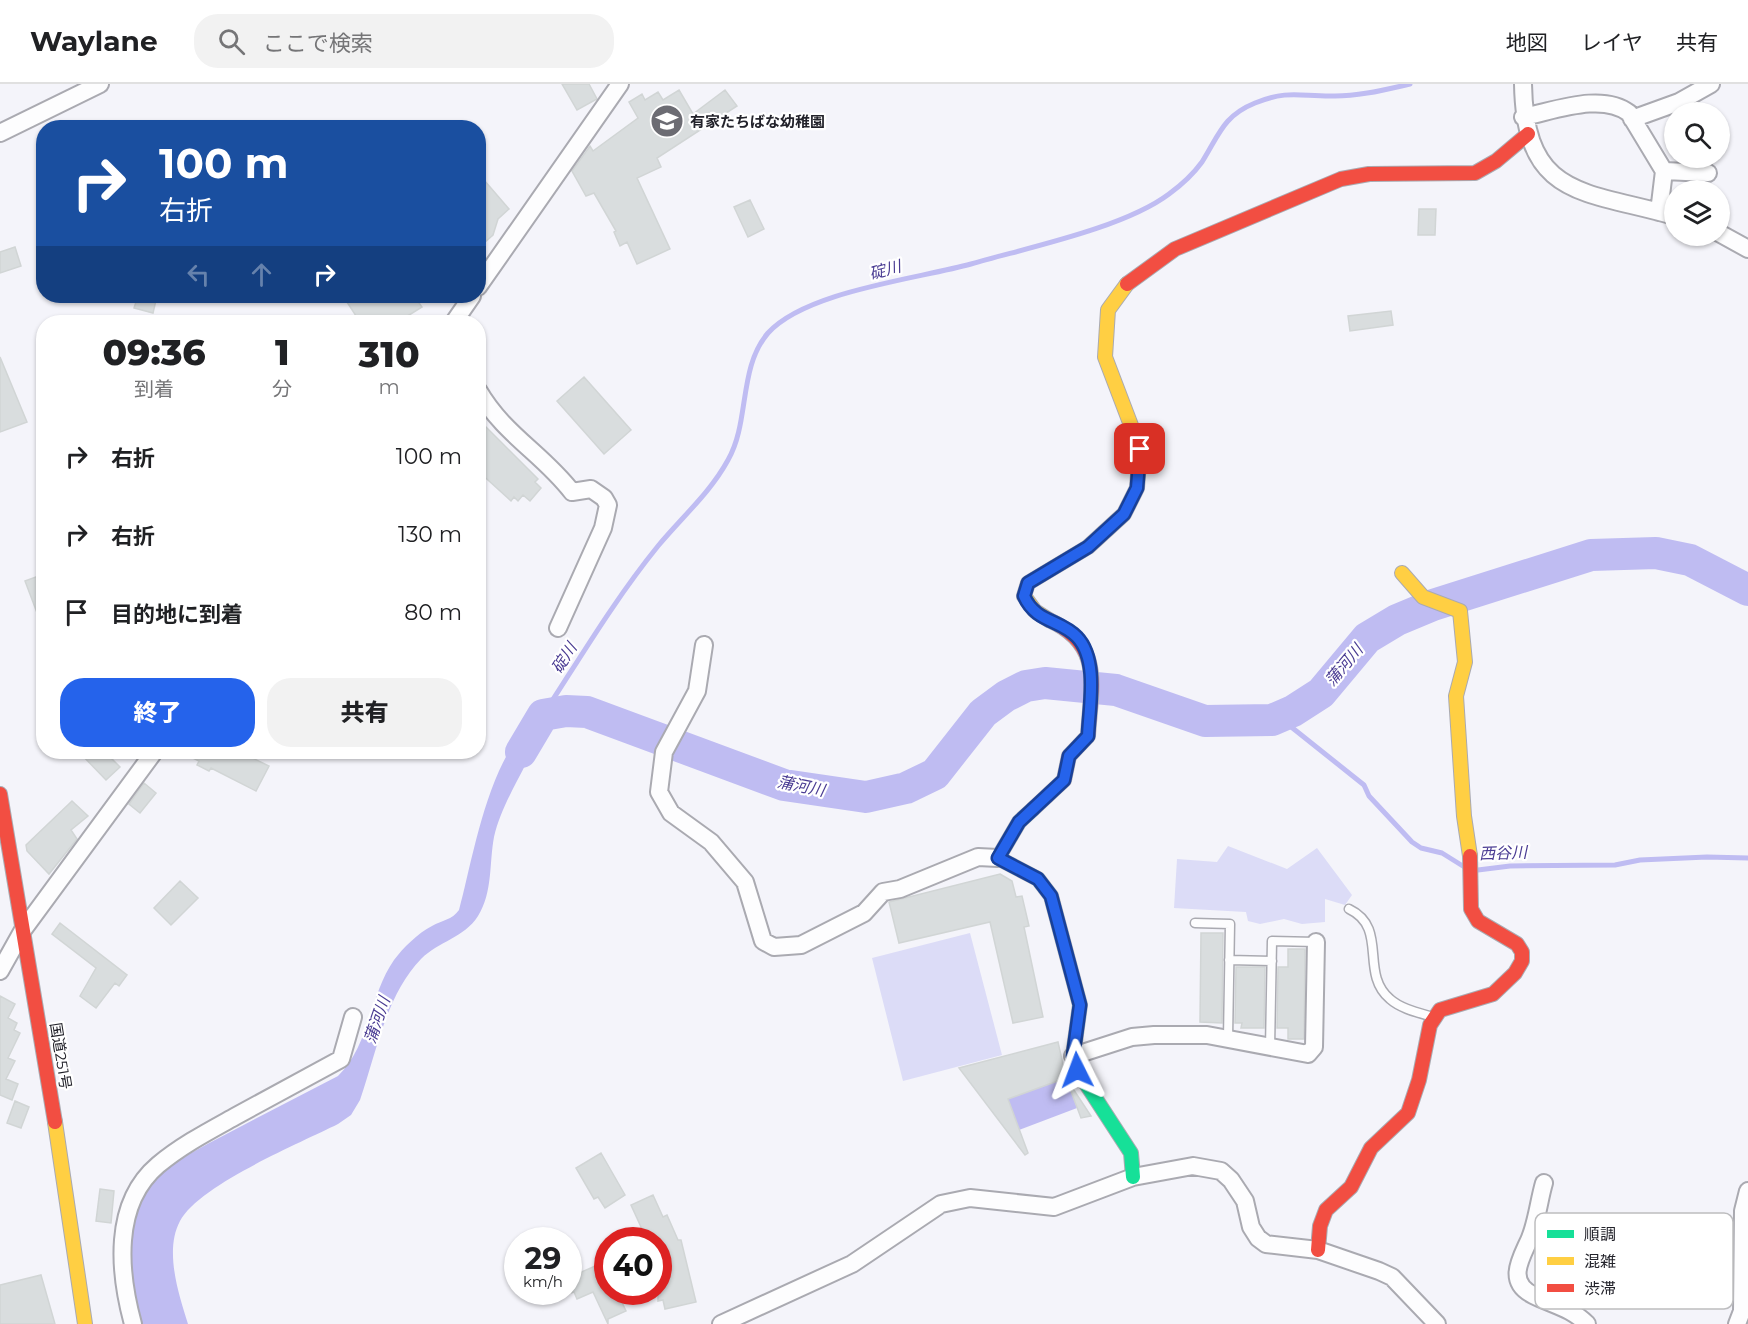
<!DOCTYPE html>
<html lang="ja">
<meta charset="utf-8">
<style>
:root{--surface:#fff;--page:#f2f2f2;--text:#202124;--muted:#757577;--line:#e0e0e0;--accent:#2563eb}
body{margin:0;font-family:Montserrat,"Noto Sans JP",sans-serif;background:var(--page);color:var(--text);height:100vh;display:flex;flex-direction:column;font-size:22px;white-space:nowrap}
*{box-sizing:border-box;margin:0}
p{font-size:20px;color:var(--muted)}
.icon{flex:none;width:33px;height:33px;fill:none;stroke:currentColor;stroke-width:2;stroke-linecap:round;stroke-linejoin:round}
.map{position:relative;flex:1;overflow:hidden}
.side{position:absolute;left:36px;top:231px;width:450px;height:444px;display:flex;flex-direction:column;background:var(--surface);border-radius:24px;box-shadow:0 2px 4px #0004}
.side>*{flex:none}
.banner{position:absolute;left:36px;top:36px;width:450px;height:183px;border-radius:24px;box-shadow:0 2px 4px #0004;background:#1a4fa0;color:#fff;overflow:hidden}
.buttons{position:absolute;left:1664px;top:18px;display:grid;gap:12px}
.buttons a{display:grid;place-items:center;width:66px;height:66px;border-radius:50%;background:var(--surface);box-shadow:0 2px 4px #0004;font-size:30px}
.speed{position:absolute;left:504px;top:1143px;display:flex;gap:12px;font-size:30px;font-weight:700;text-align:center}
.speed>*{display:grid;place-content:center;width:78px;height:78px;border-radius:50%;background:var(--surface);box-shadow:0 2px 4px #0004;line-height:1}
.speed small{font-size:15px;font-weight:400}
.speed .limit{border:9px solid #d22;background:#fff;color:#111}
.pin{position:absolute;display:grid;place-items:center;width:51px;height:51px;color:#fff;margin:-26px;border-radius:12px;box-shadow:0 3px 9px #0006}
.me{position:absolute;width:66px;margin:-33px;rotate:357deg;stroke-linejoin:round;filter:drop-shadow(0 0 4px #0008)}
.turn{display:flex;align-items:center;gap:21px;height:126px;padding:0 24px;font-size:27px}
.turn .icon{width:78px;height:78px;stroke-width:2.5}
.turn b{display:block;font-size:42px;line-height:51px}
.lanes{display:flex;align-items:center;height:57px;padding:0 24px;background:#0003;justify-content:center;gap:30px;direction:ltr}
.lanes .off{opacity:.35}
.eta{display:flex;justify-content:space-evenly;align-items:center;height:102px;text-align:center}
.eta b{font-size:36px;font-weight:800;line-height:42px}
.primary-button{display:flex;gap:12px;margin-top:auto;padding:12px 24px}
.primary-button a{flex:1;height:69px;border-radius:24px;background:var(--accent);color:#fff;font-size:24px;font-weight:800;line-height:69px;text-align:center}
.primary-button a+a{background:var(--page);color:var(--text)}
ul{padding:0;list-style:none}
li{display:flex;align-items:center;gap:18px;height:78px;padding:0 24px}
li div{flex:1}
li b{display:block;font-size:22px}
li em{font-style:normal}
header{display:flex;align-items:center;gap:36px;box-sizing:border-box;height:84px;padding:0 30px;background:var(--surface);border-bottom:2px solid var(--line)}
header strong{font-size:28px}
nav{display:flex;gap:33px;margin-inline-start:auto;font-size:21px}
.search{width:420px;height:54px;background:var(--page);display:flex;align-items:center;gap:15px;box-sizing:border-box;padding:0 21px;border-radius:24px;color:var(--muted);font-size:22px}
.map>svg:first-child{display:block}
.green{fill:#dcdcf7}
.water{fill:#bfbcf2}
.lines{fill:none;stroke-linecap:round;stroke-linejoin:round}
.stream{stroke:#bfbcf2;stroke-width:5}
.river{stroke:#bfbcf2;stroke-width:32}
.building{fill:#d9ddde;stroke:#d1d5d5;stroke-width:1.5}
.lane-casing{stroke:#aaaab1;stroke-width:11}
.street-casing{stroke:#aaaab1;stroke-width:20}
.fast-casing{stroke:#aaaab1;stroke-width:16}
.slow-casing{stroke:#aaaab1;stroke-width:16}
.jam-casing{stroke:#aaaab1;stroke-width:16}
.lane{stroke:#fdfdfe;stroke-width:8}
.street{stroke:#fdfdfe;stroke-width:16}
.fast{stroke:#16e098;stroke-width:14}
.slow{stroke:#ffcf43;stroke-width:14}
.jam{stroke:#f24e42;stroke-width:14}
.route-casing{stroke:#184099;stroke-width:15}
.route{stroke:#2563eb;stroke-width:10}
.labels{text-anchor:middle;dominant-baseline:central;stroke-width:4.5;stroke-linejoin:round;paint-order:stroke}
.poi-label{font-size:15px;font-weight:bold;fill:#23232b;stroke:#fff;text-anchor:start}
.street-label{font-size:15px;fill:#23232b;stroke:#fff}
.water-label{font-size:16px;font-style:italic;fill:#4a3c93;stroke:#fff}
.key{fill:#fff;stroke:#bdbdbf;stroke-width:1.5}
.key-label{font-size:16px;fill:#23232b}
</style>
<header>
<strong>Waylane</strong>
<div class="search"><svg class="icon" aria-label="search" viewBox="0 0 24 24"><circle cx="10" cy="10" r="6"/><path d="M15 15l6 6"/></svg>ここで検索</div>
<nav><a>地図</a><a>レイヤ</a><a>共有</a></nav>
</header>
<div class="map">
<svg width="1748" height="1240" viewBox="0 0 1748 1240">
<rect width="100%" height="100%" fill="#f4f4fa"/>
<!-- green -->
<path class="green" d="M1228,762l59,23 30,-21 35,47 -7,10 -20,-6v23l-23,2 -18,-5 -24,5 -12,-3 -2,-9 -72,-4 3,-49 40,3z
M970,849l32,122 -99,26 -31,-123z"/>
<!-- water -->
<path class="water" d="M543,631c-6,42 -39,78 -49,122 -5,26 -1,55 -16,79 -14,22 -39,25 -57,43 -35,36 -45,95 -61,141l-9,15 -13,9c-40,20 -139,61 -158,97 -16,30 -1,74 8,103h-46c-17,-50 -22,-116 23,-153 22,-18 47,-29 71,-42 34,-18 68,-35 102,-53 32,-31 31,-80 56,-116 9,-12 24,-27 38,-34 10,-6 20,-6 27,-16 15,-55 31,-165 84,-195z
M1066,993l11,31 -58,22 -11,-31z"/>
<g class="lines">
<!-- stream -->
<path class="stream" d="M543,631c37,-57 72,-116 115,-169 24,-29 52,-53 70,-86 22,-38 10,-92 40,-127 38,-42 149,-54 203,-69 55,-16 153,-36 198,-70 11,-8 25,-21 33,-32 17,-27 21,-46 53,-59 33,-13 43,-7 75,-7 26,1 54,-6 80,-12
M1280,634l84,67 5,11 43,46 9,6 21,5 24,15
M1478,786l32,-4 105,-1 25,-5 67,-3 41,1"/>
<!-- river -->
<path class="river" d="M521,668l22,-37 23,-4 21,1 197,73 82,12 40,-9 29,-14 48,-61 23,-17 20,-10 19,-3 71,7 89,31 67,-1 21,-9 28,-18 46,-55 30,-18 36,-15 158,-50 65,-2 34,7 58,30"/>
</g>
<!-- building -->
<path class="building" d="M562,0h27l8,15 -20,11z
M679,6l14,24 32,-24 12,16 -80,52 4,9 -24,11 33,71 -33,15 -10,-22 -7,4 -6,-14 2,-1 -22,-38 -8,3 -14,-25 18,-25 3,5 45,-33 -9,-16 13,-8 3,6 13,-8 5,8z
M478,89l31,36 -11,10 -5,16 -15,13z
M750,116l14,29 -16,8 -14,-30z
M1419,125h17l-1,26h-17z
M15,163l6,19 -21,7v-21z
M138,212h19l-4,17 -19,-5z
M343,212h71l8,11 -24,15h-38z
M1391,227l2,14 -43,6 -2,-15z
M0,273l27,65 -27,10z
M584,293l47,53 -27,24 -47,-53z
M478,335l60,60 -3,3 6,6 -11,13 -7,-6 -5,6 -4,-4 -3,4 -33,-30z
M44,490v52h-2l-17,-45z
M79,668h26l15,15 -14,13z
M181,668h59l29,14 -13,25 -45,-23 -2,3 -12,-6 2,-4z
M144,699l12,10 -16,20 -11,-9z
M72,717l16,15 -17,14 6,9 -28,35 -22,-23 -1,-6z
M1000,790l12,7 4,16 6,-1 7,30 -5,1 19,90 -30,6 -23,-101 -91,21 -10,-41z
M180,797l18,17 -27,27 -17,-17z
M60,839l67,52 -8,11 -4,-3 -19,25 -16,-12 16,-28 -44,-34z
M1201,849h22l-1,90 -22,-1z
M1288,865h17l-1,90h-16v-11h-11l1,-61h10z
M1236,883h29l-1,61h-23l1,-5h-7z
M0,912l15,8 -7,14 9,5 -3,7 6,3 -12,25 7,3 -9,18 12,5 -6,16 -12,-5z
M1058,958l8,36 -58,21 20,54 -3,2 -66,-87z
M1066,994l25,38 -10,2z
M15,1017l14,6 -8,21 -14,-5z
M601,1069l24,42 -20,13 -7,-11 -4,2 -18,-31z
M100,1105l14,2 -3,32 -15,-2z
M653,1111l10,22 4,-2 11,25h3l15,62 -31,7 -2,-9 -5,1v-61h-11l-16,-35z
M602,1179l6,12v17h9l9,19 -18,8v5l-15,-32 -16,7 -3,-7 -6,2v-16z
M41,1191l14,49h-55v-39z"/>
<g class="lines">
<!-- lane casing -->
<g class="lane-casing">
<path id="lane" d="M1349,825c40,19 10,64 41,90 11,10 30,14 43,18
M1195,839l35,1 -2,114
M1229,876l43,1
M1270,964l2,-107 44,1"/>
</g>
<!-- street casing -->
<g class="street-casing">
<path id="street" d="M1523,0c2,115 61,106 151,132
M1523,33c31,-6 79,-25 106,-4l35,58 44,2
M1632,35l47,-17 32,-18
M0,49l100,-49
M1659,128l5,-41
M1719,149l29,16
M478,203l142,-203
M454,238l18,-26
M478,306c26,45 64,63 94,102l19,-3 13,9 4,7 -5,23 -45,100
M704,561l-7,46 -33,61 -5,40 12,21 40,29 34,40 18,59 11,6 27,-2 63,-32 19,-21 17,-3 78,-32 20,1
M0,887l23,-41 131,-178
M1073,972l59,-19 22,-2h53l101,19 6,-7 2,-105
M1544,1099c-5,17 -7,38 -14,55 -8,19 -25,43 3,57 20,10 38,13 54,29
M133,1240c-14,-51 -21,-120 25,-159 24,-20 51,-34 78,-49 35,-19 70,-38 105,-57l12,-42
M721,1240l131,-60 89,-60 29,-6 84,9 79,-30 60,-11 28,5 10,9 14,21 6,26 7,11 8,6 52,6 61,21 13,6 45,47
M1737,1240l5,-13 1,-100 5,-20"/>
</g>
<!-- fast casing -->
<g class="fast-casing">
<path id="fast" d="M1033,725l-14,13 -21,36 40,21 13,17 29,109 -7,51 4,14 54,83 2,24"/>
</g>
<!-- slow casing -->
<g class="slow-casing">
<path id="slow" d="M1402,489l21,24 37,14 5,51 -9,34 8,120 6,40
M1049,536l-14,-9 -11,-15 4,-13 60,-36 36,-33 13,-26 3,-39 -35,-92 3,-47 19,-26
M55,1038l30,202"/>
</g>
<!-- jam casing -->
<g class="jam-casing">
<path id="jam" d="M1127,200l48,-35 166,-70 28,-5 106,-1 21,-12 32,-27
M0,710l55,328
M1033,725l31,-29 5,-24 19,-20c3,-51 16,-91 -39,-116
M1318,1166l2,-24 6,-16 25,-23 20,-39 37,-35 11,-33 11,-55 10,-15 53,-16 22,-21 7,-12v-9l-5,-8 -39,-23 -7,-12 -1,-53"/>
</g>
<!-- lane -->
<use href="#lane" class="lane"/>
<!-- street -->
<use href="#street" class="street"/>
<!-- fast -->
<use href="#fast" class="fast"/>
<!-- slow -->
<use href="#slow" class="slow"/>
<!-- jam -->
<use href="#jam" class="jam"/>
</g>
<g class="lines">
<!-- route casing -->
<g class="route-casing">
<path id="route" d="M1077,986l-4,-14 7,-51 -29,-109 -13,-17 -40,-21 21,-36 45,-42 5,-24 19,-20c1,-28 11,-76 -11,-99 -17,-18 -41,-14 -53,-41l4,-13 60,-36 36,-33 13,-26 3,-39"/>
</g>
<!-- route -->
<use href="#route" class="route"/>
</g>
<!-- icons -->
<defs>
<g id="school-disc" transform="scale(1.725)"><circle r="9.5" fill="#6c6c73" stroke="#fff"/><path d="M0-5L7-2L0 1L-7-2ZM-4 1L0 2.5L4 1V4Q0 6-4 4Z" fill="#fff"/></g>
</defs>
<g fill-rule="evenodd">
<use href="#school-disc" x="667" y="37"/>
</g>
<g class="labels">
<!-- poi labels -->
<g class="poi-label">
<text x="690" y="37">有家たちばな幼稚園</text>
</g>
<!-- street labels -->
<g class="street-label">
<text transform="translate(61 972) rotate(81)">国道251号</text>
</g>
<!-- water labels -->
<g class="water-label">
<text transform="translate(885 186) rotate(-15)">碇川</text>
<text transform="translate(564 574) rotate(-57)">碇川</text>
<text transform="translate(1344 581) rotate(-50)">蒲河川</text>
<text transform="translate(801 702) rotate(11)">蒲河川</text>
<text transform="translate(1503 769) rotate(-2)">西谷川</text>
<text transform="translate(377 936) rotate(-71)">蒲河川</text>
</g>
</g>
<!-- legend -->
<rect x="1535" y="1129" width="198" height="96" rx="9" class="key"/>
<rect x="1547" y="1146" width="27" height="8" fill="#16e098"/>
<rect x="1547" y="1173" width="27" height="8" fill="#ffcf43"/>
<rect x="1547" y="1200" width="27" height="8" fill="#f24e42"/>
<g class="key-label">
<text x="1584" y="1156">順調</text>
<text x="1584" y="1183">混雑</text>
<text x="1584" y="1210">渋滞</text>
</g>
</svg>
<div class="buttons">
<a><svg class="icon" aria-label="search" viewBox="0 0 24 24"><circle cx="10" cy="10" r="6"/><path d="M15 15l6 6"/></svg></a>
<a><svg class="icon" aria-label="layers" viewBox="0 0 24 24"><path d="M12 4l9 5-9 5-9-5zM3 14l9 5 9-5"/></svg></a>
</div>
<div class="speed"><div>29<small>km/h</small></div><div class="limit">40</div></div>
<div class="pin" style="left:1140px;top:365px;background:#d93025"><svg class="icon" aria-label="arrive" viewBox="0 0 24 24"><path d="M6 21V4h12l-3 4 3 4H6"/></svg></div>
<svg class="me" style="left:1077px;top:986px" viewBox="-20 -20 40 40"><path d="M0-17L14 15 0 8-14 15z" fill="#2563eb" stroke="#fff" stroke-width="4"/></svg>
<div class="banner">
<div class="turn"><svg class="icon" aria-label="right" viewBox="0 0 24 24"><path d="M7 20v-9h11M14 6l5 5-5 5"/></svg><div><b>100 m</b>右折</div></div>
<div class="lanes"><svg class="icon off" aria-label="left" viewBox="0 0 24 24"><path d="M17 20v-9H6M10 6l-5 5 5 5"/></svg><svg class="icon off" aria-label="ahead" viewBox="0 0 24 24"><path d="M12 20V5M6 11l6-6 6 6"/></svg><svg class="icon" aria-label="right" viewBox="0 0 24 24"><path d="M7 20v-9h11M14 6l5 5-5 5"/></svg></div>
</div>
<section class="side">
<div class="eta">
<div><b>09:36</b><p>到着</p></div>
<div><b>1</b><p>分</p></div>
<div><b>310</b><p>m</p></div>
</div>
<ul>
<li><svg class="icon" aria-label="right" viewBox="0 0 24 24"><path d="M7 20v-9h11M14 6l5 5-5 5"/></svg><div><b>右折</b></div><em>100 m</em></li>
<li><svg class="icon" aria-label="right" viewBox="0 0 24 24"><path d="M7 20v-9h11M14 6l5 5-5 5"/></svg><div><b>右折</b></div><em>130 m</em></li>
<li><svg class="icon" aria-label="arrive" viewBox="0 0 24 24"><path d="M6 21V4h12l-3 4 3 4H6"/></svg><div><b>目的地に到着</b></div><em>80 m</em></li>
</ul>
<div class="primary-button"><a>終了</a><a>共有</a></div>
</section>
</div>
